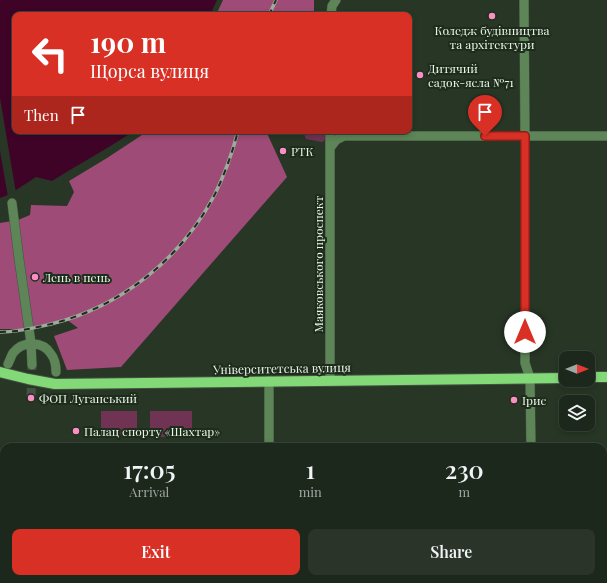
<!DOCTYPE html>
<meta charset="utf-8">
<style>
:root{--surface:#1d281c;--page:#2a3429;--text:#f1f3f6;--muted:#a0a6a3;--line:#3b443b;--accent:#d93025}
body{margin:0;font-family:"Playfair Display",serif;background:var(--page);color:var(--text);height:100vh;display:flex;flex-direction:column;font-size:15px;white-space:nowrap}
*{box-sizing:border-box;margin:0}
p{font-size:13px;color:var(--muted)}
.icon{flex:none;width:22px;height:22px;fill:none;stroke:currentColor;stroke-width:2;stroke-linecap:round;stroke-linejoin:round}
.map{position:relative;flex:1;overflow:hidden}
.drawer{position:absolute;left:0px;top:443px;width:607px;height:140px;display:flex;flex-direction:column;background:var(--surface);border-radius:12px 12px 0 0;box-shadow:0 2px 6px #0003,0 0 0 1px var(--line)}
.drawer>*{flex:none}
.top-card{position:absolute;left:12px;top:12px;width:400px;height:122px;border-radius:8px;box-shadow:0 2px 6px #0003,0 0 0 1px var(--line);background:#d93025;color:#fff;overflow:hidden}
.needle{width:26px;rotate:90deg}
.controls{position:absolute;left:559px;top:351px;display:grid;gap:8px}
.controls a{display:grid;place-items:center;width:36px;height:36px;border-radius:8px;background:var(--surface);box-shadow:0 2px 6px #0003,0 0 0 1px var(--line);font-size:20px}
.pin{position:absolute;display:grid;place-items:center;width:34px;height:34px;color:#fff;margin:-41px -17px;border-radius:50% 50% 50% 0;rotate:-45deg;box-shadow:0 0 4px #0007}
.pin .icon{rotate:45deg}
.me{position:absolute;width:44px;margin:-22px;rotate:0deg;stroke-linejoin:round;filter:drop-shadow(0 0 3px #0008)}
.turn{display:flex;align-items:center;gap:14px;height:84px;padding:0 12px;font-size:18px}
.turn .icon{width:52px;height:52px;stroke-width:2.5}
.turn b{display:block;font-size:28px;line-height:34px}
.then{display:flex;align-items:center;height:38px;padding:0 12px;background:#0003;gap:8px;font-size:15px}
.eta{display:flex;justify-content:space-evenly;align-items:center;height:68px;text-align:center}
.eta b{font-size:24px;font-weight:600;line-height:28px}
.action{display:flex;gap:8px;margin-top:auto;padding:8px 12px}
.action a{flex:1;height:46px;border-radius:8px;background:var(--accent);color:#fff;font-size:16px;font-weight:600;line-height:46px;text-align:center}
.action a+a{background:var(--page);color:var(--text)}
.map>svg:first-child{display:block}
.green{fill:#703353}
.forest{fill:#9f4b77}
.water{fill:#400328}
.pier{fill:#273625}
.lines{fill:none;stroke-linecap:round;stroke-linejoin:round}
.minor-tunnel{stroke:#445343;stroke-width:9;stroke-dasharray:9 4.5;stroke-linecap:butt}
.minor-casing{stroke:#425141;stroke-width:10}
.major-casing{stroke:#425141;stroke-width:12}
.minor{stroke:#5d8557;stroke-width:9}
.major{stroke:#83d978;stroke-width:10}
.rail-casing{stroke:#9eaa9d;stroke-width:3.5}
.rail{stroke:#1d2c1b;stroke-width:2;stroke-dasharray:6;stroke-linecap:butt}
.route-casing{stroke:#8d1f18;stroke-width:10}
.route{stroke:#d93025;stroke-width:7}
.poi-dot{fill:#fb8fc5;stroke:#1d2c1b;stroke-width:1.5}
.labels{text-anchor:middle;dominant-baseline:central;stroke-width:4;stroke-linejoin:round;paint-order:stroke}
.poi-label{font-size:12px;fill:#ebf5ea;stroke:#1d2c1b;text-anchor:start}
.street-label{font-size:12px;fill:#ebf5ea;stroke:#1d2c1b}
</style>
<div class="map">
<svg width="607" height="583" viewBox="0 0 607 583">
<rect width="100%" height="100%" fill="#273625"/>
<!-- green -->
<path class="green" d="M305,131h20v8l-1,2 -2,1 -16,-3 -2,-5z
M101,411h36v25h-36z
M150,411h42v26h-42z
M176,443v4h-30v-3z
M603,524h4v59h-108l-1,-4h105z
M30,579h221l-1,4h-220z
M261,579h226l-1,4h-225z"/>
<!-- forest -->
<path class="forest" d="M223,0h91v15h-98z
M148,131h118l21,46 -166,190 -54,3 -13,-34 24,-8 -12,-9 -42,10h-24v-106l18,-3 12,-5 1,-10 36,1 7,-14 -5,-11 38,-23z"/>
<!-- water -->
<path class="water" d="M0,0h217l-7,15h-195v116h119c-27,18 -55,33 -82,50l-16,-4 -26,17 -10,4z"/>
<!-- pier -->
<path class="pier" d="M0,98l16,95 -8,4 -8,-46z"/>
<g class="lines">
<!-- minor-tunnel -->
<path class="minor-tunnel" d="M31,397l1,-32"/>
<!-- minor casing -->
<g class="minor-casing">
<path id="minor" d="M524,0l1,136v227l5,15 1,69
M331,15l1,-9 4,-6
M330,148l6,-8 8,-4h263
M12,203l7,56 12,84 1,22
M8,364c2,-4 3,-8 5,-11 10,-13 30,-12 38,1 4,5 5,12 5,18
M269,381v66
M330,381v-250
M0,517l4,-1
M603,520h4
M491,579v4
M26,583v-4
M256,583v-4"/>
</g>
<!-- major casing -->
<g class="major-casing">
<path id="major" d="M0,372l28,7 27,5 511,-6
M588,377h19"/>
</g>
<!-- minor -->
<use href="#minor" class="minor"/>
<!-- major -->
<use href="#major" class="major"/>
<!-- rail casing -->
<g class="rail-casing">
<path id="rail" d="M269,15l7,-15
M0,332c18,0 34,-4 51,-8 69,-17 129,-64 163,-128 10,-20 18,-42 24,-65"/>
</g>
<!-- rail -->
<use href="#rail" class="rail"/>
</g>
<g class="lines">
<!-- route casing -->
<g class="route-casing">
<path id="route" d="M485,136h40v196"/>
</g>
<!-- route -->
<use href="#route" class="route"/>
</g>
<!-- markers -->
<g class="poi-dot">
<circle cx="492" cy="16" r="4"/>
<circle cx="420" cy="75" r="4"/>
<circle cx="283" cy="151" r="4"/>
<circle cx="35" cy="277" r="4"/>
<circle cx="31" cy="398" r="4"/>
<circle cx="514" cy="400" r="4"/>
<circle cx="76" cy="431" r="4"/>
</g>
<g class="labels">
<!-- poi labels -->
<g class="poi-label">
<text x="492" y="30" text-anchor="middle">Коледж будівництва<tspan x="492" dy="14">та архітектури</tspan></text>
<text x="428" y="68">Дитячий<tspan x="428" dy="14">садок-ясла №71</tspan></text>
<text x="291" y="151">РТК</text>
<text x="43" y="277">Лень в пень</text>
<text x="39" y="398">ФОП Луганський</text>
<text x="522" y="400">Ірис</text>
<text x="84" y="431">Палац спорту «Шахтар»</text>
</g>
<!-- street labels -->
<g class="street-label">
<text transform="translate(318 264) rotate(-90)">Маяковського проспект</text>
<text transform="translate(282 368) rotate(-1)">Університетська вулиця</text>
</g>
</g>
</svg>
<div class="controls">
<a><svg class="needle" viewBox="-14 -14 28 28"><path d="M0-13l5 13h-10z" fill="#e53935"/><path d="M0 13l5-13h-10z" fill="#a0a6a3"/></svg></a>
<a><svg class="icon" aria-label="layers" viewBox="0 0 24 24"><path d="M12 4l9 5-9 5-9-5zM3 14l9 5 9-5"/></svg></a>
</div>
<div class="pin" style="left:485px;top:136px;background:#d93025"><svg class="icon" aria-label="arrive" viewBox="0 0 24 24"><path d="M6 21V4h12l-3 4 3 4H6"/></svg></div>
<svg class="me" style="left:525px;top:332px" viewBox="-20 -20 40 40"><circle r="19" fill="#fff"/><path d="M0-13L10 11 0 6-10 11z" fill="#d93025"/></svg>
<div class="top-card">
<div class="turn"><svg class="icon" aria-label="left" viewBox="0 0 24 24"><path d="M17 20v-9H6M10 6l-5 5 5 5"/></svg><div><b>190 m</b>Щорса вулиця</div></div>
<div class="then">Then<svg class="icon" aria-label="arrive" viewBox="0 0 24 24"><path d="M6 21V4h12l-3 4 3 4H6"/></svg></div>
</div>
<section class="drawer">
<div class="eta">
<div><b>17:05</b><p>Arrival</p></div>
<div><b>1</b><p>min</p></div>
<div><b>230</b><p>m</p></div>
</div>
<div class="action"><a>Exit</a><a>Share</a></div>
</section>
</div>
